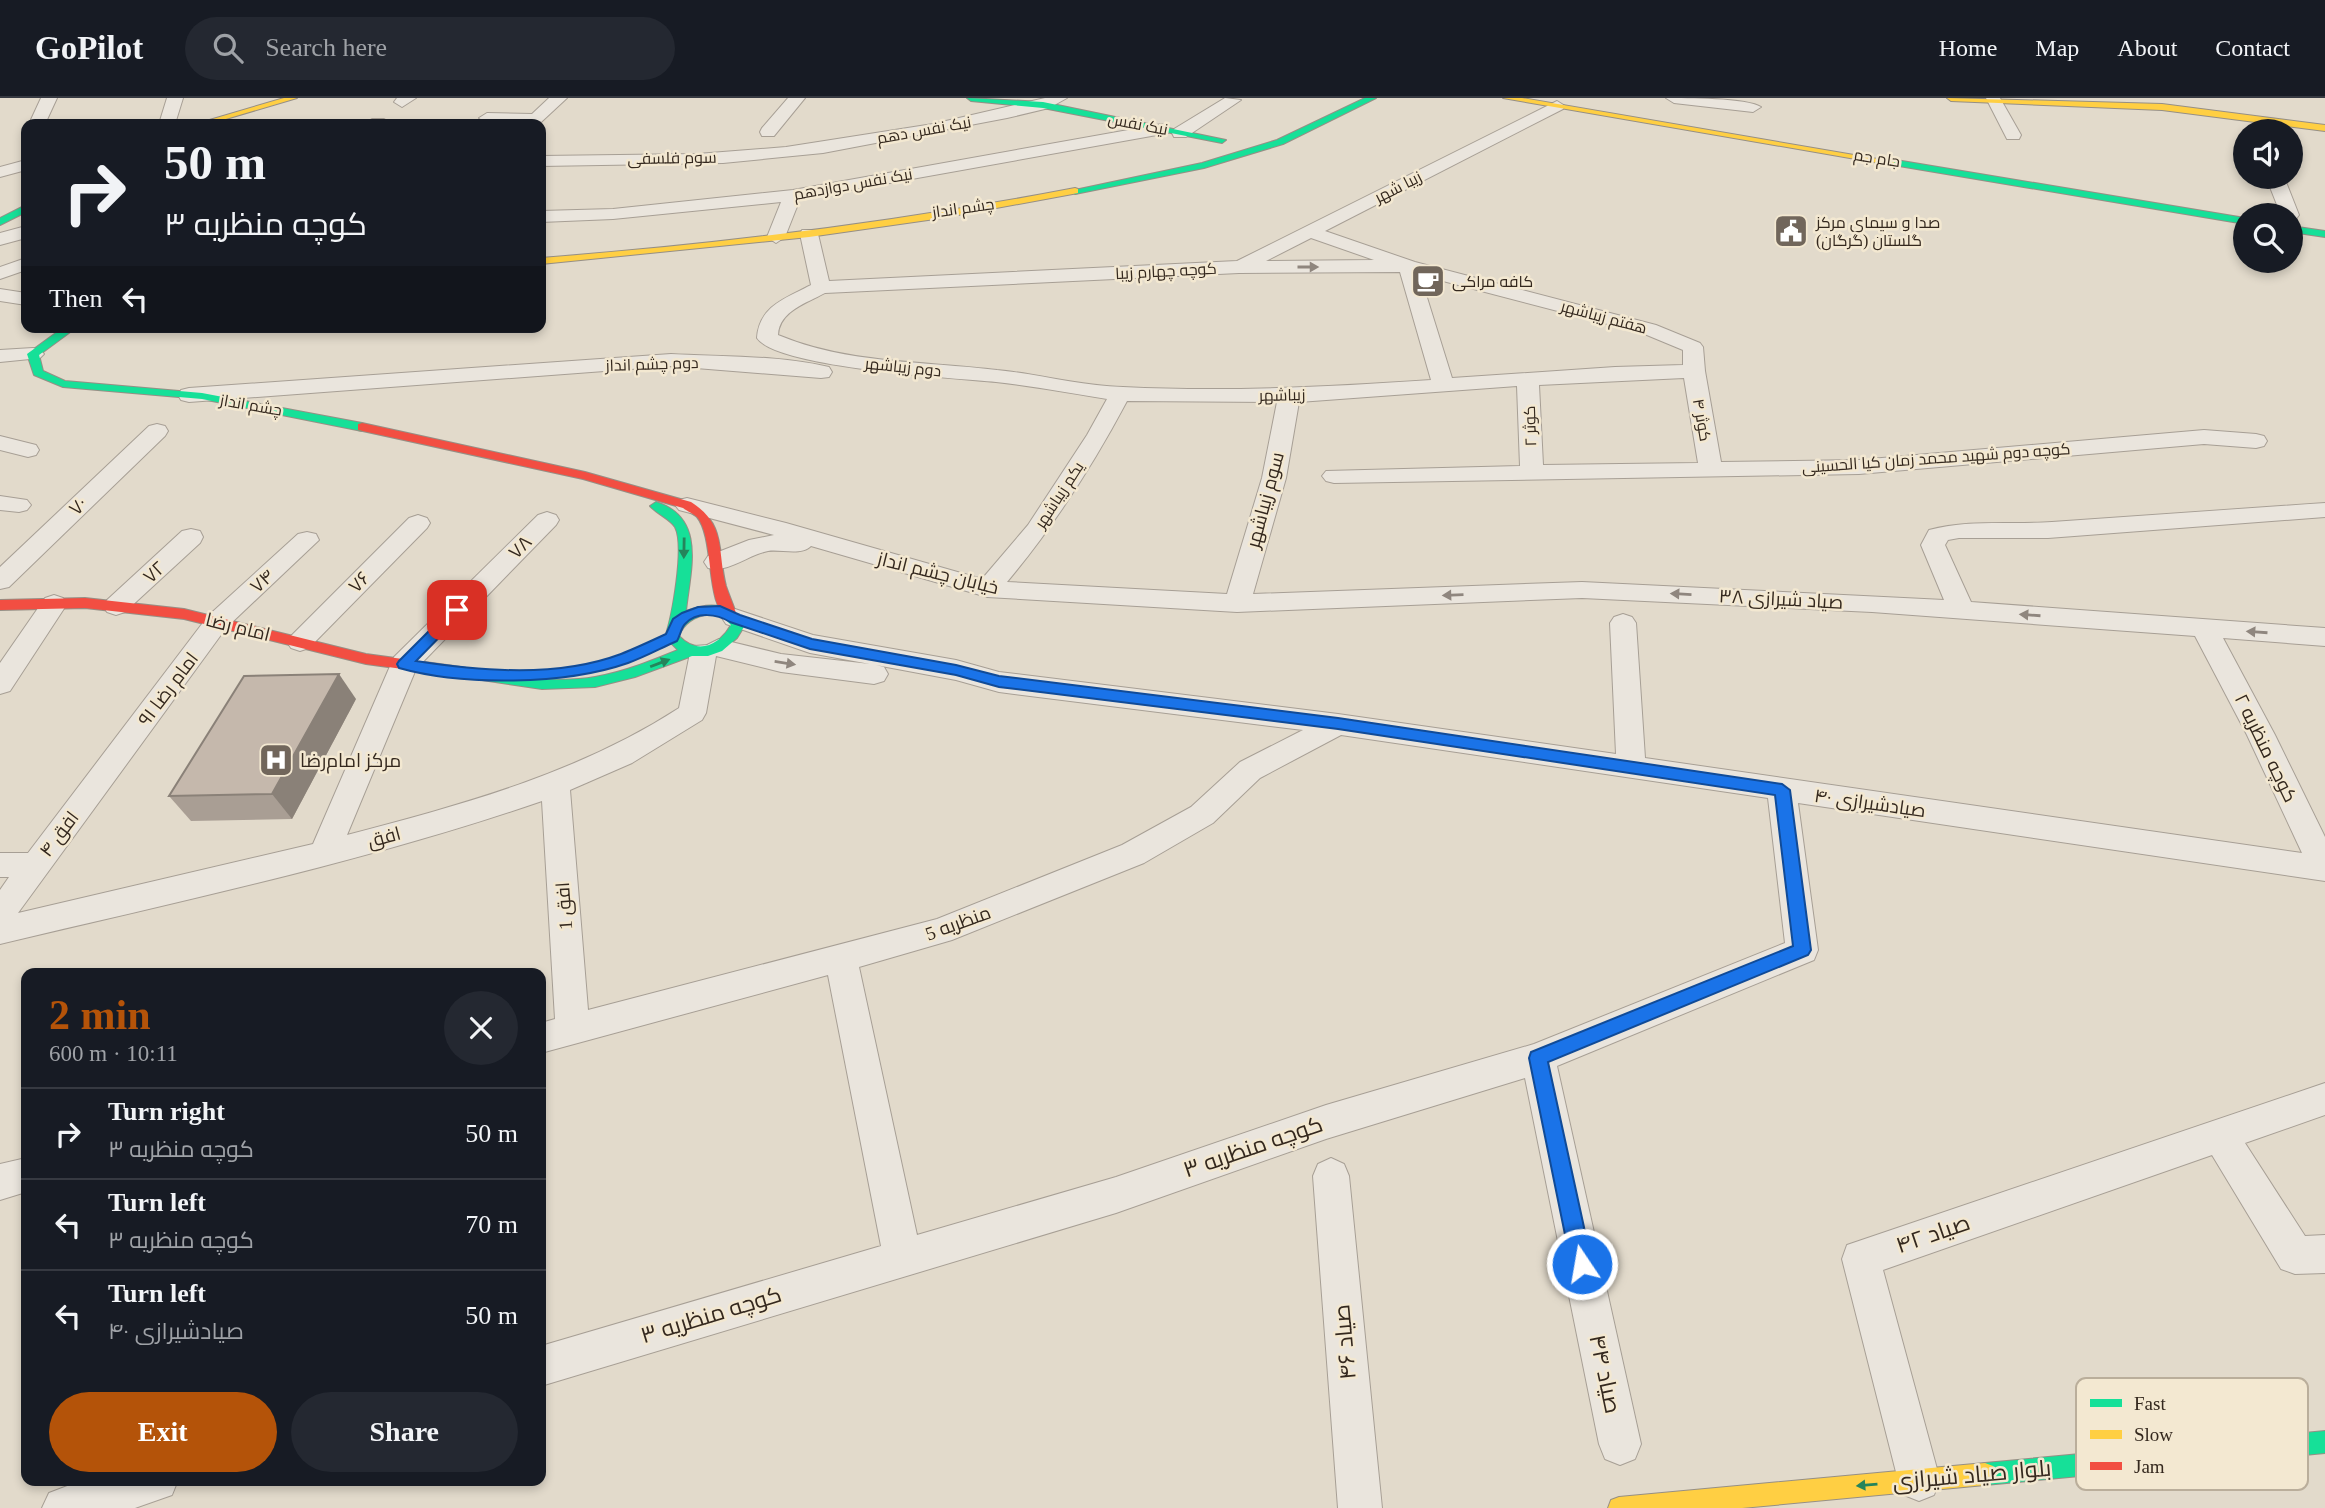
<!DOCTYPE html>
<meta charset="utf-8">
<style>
:root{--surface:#171b24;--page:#242831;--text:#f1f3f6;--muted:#9ea1a6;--line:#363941;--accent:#b45309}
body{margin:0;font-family:"Times New Roman",Cairo,serif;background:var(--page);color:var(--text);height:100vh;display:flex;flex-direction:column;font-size:26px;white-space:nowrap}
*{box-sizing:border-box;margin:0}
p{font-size:23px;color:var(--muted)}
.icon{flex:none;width:38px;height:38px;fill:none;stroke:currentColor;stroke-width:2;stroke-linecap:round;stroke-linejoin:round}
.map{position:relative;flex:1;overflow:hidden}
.details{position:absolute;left:21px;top:870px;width:525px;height:518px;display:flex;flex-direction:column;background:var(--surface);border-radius:14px;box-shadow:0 4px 10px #0003}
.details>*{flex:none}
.top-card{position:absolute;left:21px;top:21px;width:525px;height:214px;border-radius:14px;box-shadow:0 4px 10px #0003;background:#171b24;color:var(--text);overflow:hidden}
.tools{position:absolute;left:2233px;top:21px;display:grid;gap:14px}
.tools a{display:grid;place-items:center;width:70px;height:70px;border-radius:50%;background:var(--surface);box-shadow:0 4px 10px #0003;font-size:35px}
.pin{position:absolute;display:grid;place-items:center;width:60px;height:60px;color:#fff;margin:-30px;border-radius:14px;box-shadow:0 4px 10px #0006}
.me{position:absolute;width:77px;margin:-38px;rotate:348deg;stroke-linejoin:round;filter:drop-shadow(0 0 5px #0008)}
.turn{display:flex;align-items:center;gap:24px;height:147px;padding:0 28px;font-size:32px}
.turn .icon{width:91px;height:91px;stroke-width:2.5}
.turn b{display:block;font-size:49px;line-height:60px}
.then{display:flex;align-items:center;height:66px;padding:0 28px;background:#0003;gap:14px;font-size:26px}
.round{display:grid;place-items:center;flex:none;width:74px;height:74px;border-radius:37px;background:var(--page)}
.summary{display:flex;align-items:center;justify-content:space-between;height:119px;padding:0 28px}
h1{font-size:42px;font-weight:700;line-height:52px;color:var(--accent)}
.primary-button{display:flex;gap:14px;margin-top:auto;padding:14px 28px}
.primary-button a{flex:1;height:80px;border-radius:42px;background:var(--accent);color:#fff;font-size:28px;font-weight:700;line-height:80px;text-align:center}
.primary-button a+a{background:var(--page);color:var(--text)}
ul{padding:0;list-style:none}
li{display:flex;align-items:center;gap:21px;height:91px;padding:0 28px;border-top:2px solid var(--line)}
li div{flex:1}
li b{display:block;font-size:26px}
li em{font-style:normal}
header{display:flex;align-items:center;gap:42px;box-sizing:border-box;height:98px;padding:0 35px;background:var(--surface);border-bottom:2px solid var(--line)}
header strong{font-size:33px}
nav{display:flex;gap:38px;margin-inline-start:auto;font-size:24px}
.search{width:490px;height:63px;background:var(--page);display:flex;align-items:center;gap:18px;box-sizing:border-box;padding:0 24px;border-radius:38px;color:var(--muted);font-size:26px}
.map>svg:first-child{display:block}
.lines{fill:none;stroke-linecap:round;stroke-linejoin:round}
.street-casing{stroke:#a79f95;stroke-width:2}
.fast-casing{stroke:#968f85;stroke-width:2}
.slow-casing{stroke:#968f85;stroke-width:2}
.jam-casing{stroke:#968f85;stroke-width:2}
.street{fill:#eae5dd;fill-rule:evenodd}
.fast{fill:#16e098;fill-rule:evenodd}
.slow{fill:#ffcf43;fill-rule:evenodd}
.jam{fill:#f24e42;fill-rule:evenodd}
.wall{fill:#a99e94}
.shaded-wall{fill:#8a8178}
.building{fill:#c5b8ac;stroke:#8a8178;stroke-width:2}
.oneway{fill:#8f867e}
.oneway2{fill:#25845b}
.route{fill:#1a73e8;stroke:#114b97;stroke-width:2}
.labels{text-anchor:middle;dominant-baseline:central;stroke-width:5;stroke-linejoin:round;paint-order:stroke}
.far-street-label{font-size:16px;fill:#34281e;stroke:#f3e8d1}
.far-poi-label{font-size:16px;fill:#34281e;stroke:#f3e8d1;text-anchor:start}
.street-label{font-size:19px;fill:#34281e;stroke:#f3e8d1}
.poi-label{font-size:19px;fill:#34281e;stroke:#f3e8d1;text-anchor:start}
.near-street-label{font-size:23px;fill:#34281e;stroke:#f3e8d1}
.key{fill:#f3e8d1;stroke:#baae9b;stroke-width:2}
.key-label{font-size:19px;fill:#34281e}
</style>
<header>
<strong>GoPilot</strong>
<div class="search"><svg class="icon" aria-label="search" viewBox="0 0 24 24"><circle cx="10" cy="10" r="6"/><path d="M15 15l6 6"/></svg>Search here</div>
<nav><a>Home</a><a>Map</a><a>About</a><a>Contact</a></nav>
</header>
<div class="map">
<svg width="2325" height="1410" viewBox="0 0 2325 1410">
<rect width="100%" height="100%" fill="#e2dacb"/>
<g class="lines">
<!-- street casing -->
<g class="street-casing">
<path id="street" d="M41,0h16l-12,26h-16z
M167,0h16l-8,26h-16z
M397,0h19l-14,9 -8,-5z
M549,0h18l-28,26 -52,-1 -8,-5 8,-5 45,1z
M788,0h17l-31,38h-12l-2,-4 2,-4z
M1045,0h22l-18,10 -42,10 -184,35 -100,10 -182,3v-10l156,-2 89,-7 147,-23z
M1225,0l16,2 -55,37h-12l-2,-4 2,-4z
M1666,0c20,0 81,0 95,9l-8,5 -79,-9z
M1986,0h14l21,37 -2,4h-12z
M1557,3l8,5 -2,3 -238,122 90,31 241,63 44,18 3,4 2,24 16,91 138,-2 345,-30 52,4 8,2 3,5 -3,5 -8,2 -52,-4 -345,30 -525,9 -8,-2 -4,-5 4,-5 194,-5 -3,-80 -218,16 -13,76 -33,116 329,-12 362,18 -23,-55 8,-15c41,-11 81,-5 123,-8 91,-6 182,-13 273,-19v14l-277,21h-89l-11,2 -3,5 26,57 354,26v18l-102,-8 52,97 50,102v44l-527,-78 20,147 -4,10 -257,106 84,378 -6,15 -15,6 -15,-6 -6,-15 -74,-366 -199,61 -210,74 -575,173v-40l340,-100 -53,-271 -287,78v-30l14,-4 -13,-218c-177,61 -361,100 -542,143v-54l9,-13h-9v-24h28l180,-237 90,-82 9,-2 9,2 3,6 -93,88 -208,285 295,-69 81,-187 144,-142 9,-3 9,3 3,5 -3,5 -140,144 -69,166c117,-31 230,-61 332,-127l11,-55 4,-7 13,-1 12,-6 62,15 89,10 -60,-11 -84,-29 -4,-6 4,-6 9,-3 78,26 143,25 43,12 339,42 278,40 -6,-131 4,-6 9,-3 9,3 4,6 9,135 657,95 -55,-118 -52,-99 -323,-24 -290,-14 -345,14 -250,-15 -176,-51c-10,10 -30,3 -43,5 -21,4 -39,22 -60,17l-4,-6 4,-6 41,-16 25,-5 -95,-25 -4,-5 4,-5 8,-2 99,25 196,56 46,-54 59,-90 20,-36c-37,-6 -74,-13 -111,-17 -41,-4 -219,-14 -239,-44 2,-32 29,-40 54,-53l-11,-51 2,-4h14l2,4 11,47 408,-20zM1311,140l63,22 -108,1zM1400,174l31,108c-103,7 -205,12 -308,7 -42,-1 -84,-13 -126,-17 -74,-9 -150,-6 -219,-35 1,-24 29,-32 47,-42l414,-20zM1420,177l222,58 41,17v15l-68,2 -163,11zM1684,280l14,85 -155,2 -4,-80zM1127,303l150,1 -15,76 -35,116 -220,-12c47,-56 86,-117 120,-181zM716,558l65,16 93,12 10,-3 4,-7 -4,-7 -8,-2 80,15 43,12 304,38 -63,32 -49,45 -69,38 -185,74 -349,91 -18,-220 62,-27 70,-43 4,-7zM1341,637l427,63 17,145 -251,101 -208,61 -210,72 -199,58 -58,-268 93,-27 192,-77 69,-40 47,-45z
M372,21h12l8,5h-28z
M1162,26l8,5 -2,4 -368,66 -15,38 -9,6 -9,-6 14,-35 -168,17 -72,3v-11l72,-2 180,-19z
M26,62v10l-26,7v-10z
M2266,79h18l15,38 -3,4 -5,1v-5h-10z
M26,128v12l-26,7v-12z
M26,160v12l-26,9v-12z
M0,191l26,4v12l-26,-4z
M33,250l7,2 4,4 -4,4 -40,4v-12z
M671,256c52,3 107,1 158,13l3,5 -3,5 -8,1 -150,-12 -482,36 -8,-2 -3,-5 3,-5 8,-2z
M157,326l8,2 3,5 -3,5 -156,151 -9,2v-22l149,-141z
M0,338l36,9 3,5 -3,5 -8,2 -28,-7z
M0,398l27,4 4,5 -4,5 -8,2 -19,-2z
M418,417l9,3 3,5 -3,5 -118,120 -9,3 -9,-3 -4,-6 4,-6 118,-118z
M191,431l9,2 3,6 -3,6 -75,69 -9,3 -9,-3 -4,-6 4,-6 75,-69z
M54,497l9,3 4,6 -57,87 -10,3v-31l45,-65z
M2325,985v32l-80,28 60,93 20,-1v38l-30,1 -14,-5 -69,-114 -329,115 57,210 -6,15 -15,6 -15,-6 -6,-15 -56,-221 5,-14z
M26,1060v34l-26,8v-36z
M1331,1060l13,6 5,12 33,332h-44l-25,-332 5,-12z
M83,1382h95l-6,15 -37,13h-93l7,-15z"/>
</g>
<!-- fast casing -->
<g class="fast-casing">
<path id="fast" d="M967,0l76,4 183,38 -4,3 -179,-35 -72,-7z
M1365,0h11l-93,46 -79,24 -129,26 -5,-3 132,-28 75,-23z
M1890,61l355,59v6l-358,-60v-4z
M26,107v7l-26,13v-7z
M2291,128l34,5v6l-34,-5z
M64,229h13l-38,28 4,16 22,10 137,12 160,30 6,4 -6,4 -160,-32 -139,-12 -29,-12 -7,-21z
M656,404c51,16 34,69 30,109 23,-9 45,-9 59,14l-8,13 -15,13 -14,5h-16l-57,21 -40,10 -53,2 -93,-14 -2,-4 7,-5c46,7 94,19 141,11 29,-5 56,-16 83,-27l-13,-13c7,-20 20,-91 10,-110 -5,-8 -18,-13 -25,-21zM710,516l12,2 9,9c-12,21 -34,30 -52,11 5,-14 17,-20 31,-22z
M2325,1333v22l-340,32 -8,-3 -3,-8 3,-8 8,-3z"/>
</g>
<!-- slow casing -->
<g class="slow-casing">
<path id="slow" d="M284,0h13l-88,26h-13z
M1503,0h19l373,64 -5,3z
M1947,0l215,6 163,21v6l-163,-21 -211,-9z
M1075,90l3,1v4l-136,25 -133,19 -268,27v-6c179,-14 357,-36 534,-70z
M1985,1365l8,3 3,8 -3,8 -8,3 -243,23h-134l3,-8 8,-3z"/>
</g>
<!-- jam casing -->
<g class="jam-casing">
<path id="jam" d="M362,325l223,49 106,30c36,23 26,49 35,84 3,9 7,18 10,27l-7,5c-24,-9 -14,-80 -32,-101 -3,-3 -10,-6 -14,-9l-100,-29 -225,-49v-6z
M85,500l99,11 182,45 88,12 7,5 -7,5 -88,-12 -182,-45 -99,-11 -85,2v-10z"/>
</g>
<!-- street -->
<use href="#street" class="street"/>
<!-- fast -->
<use href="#fast" class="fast"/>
<!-- slow -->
<use href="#slow" class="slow"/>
<!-- jam -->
<use href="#jam" class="jam"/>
</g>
<!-- wall -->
<path class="wall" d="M356,601l-64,120 -101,2 -22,-25z"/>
<!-- shaded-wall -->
<path class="shaded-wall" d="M339,576l17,25 -64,120 -20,-25z"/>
<!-- building -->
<path class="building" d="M339,576l-67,120 -103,2 75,-120z"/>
<!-- one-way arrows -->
<defs><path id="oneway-solid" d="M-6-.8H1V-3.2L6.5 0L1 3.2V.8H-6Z" transform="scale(1.75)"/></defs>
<g class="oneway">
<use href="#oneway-solid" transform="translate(1308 169)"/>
<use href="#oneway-solid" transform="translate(1681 496) rotate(-177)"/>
<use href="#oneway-solid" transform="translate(1453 497) rotate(178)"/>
<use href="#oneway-solid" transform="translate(2030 517) rotate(-176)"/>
<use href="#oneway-solid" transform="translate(2257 534) rotate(-176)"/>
<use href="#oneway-solid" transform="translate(785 565) rotate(9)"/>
</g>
<g class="oneway2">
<use href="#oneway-solid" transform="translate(684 450) rotate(91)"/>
<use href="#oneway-solid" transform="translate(660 565) rotate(-21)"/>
<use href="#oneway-solid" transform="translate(1867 1387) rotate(175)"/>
</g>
<!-- route -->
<path class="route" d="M457,508l5,1v7l-46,47c66,10 141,17 205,-7 15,-6 30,-13 45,-20l7,-15 9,-6 16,-6 22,-1 20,9 72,24 144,26 43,11 339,42 444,66 8,6 21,160 -3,5 -260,107 44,202 -3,7 -7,3 -8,-3 -3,-7 -42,-206 2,-6 262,-106 -18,-151 -437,-66 -339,-42 -43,-12 -146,-26 -80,-27c-13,-8 -33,-11 -45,2 -4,4 -5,12 -8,17 -16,7 -32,16 -49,22 -63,22 -165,23 -229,5l-2,-4 2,-3 54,-54z"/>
<!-- icons -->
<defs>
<g id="civic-square" transform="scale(1.75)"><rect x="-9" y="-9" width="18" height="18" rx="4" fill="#71665b" stroke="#f3e8d1"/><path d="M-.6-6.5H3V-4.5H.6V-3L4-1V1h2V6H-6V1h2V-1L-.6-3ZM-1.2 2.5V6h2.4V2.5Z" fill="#fff"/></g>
<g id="cafe-square" transform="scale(1.75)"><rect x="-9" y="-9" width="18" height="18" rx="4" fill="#71665b" stroke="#f3e8d1"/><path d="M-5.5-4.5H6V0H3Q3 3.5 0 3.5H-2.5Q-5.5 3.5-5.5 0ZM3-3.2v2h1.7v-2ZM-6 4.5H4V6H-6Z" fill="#fff"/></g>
<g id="hospital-square" transform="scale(1.75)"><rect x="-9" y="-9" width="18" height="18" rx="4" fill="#71665b" stroke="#f3e8d1"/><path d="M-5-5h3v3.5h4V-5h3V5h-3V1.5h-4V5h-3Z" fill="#fff"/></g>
</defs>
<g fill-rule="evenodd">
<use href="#civic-square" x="1791" y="133"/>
<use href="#cafe-square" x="1428" y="183"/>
<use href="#hospital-square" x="276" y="662"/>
</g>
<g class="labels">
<!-- far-street labels -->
<g class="far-street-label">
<text transform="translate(1138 26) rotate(11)">نیک نفس</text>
<text transform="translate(924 32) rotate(-10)">نیک نفس دهم</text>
<text transform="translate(672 60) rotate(-1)">سوم فلسفی</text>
<text transform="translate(1877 60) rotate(9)">جام جم</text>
<text transform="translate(853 86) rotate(-10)">نیک نفس دوازدهم</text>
<text transform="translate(1398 89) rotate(-27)">زیبا شهر</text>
<text transform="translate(963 110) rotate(-8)">چشم انداز</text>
<text transform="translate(1166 173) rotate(-3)">کوچه چهارم زیبا</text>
<text transform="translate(1604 219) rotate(15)">هفتم زیباشهر</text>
<text transform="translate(652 266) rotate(-2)">دوم چشم انداز</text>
<text transform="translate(903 269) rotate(6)">دوم زیباشهر</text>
<text transform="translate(1282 297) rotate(-1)">زیباشهر</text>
<text transform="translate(251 307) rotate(10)">چشم انداز</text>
<text transform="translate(1702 322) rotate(80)">کوثر ۴</text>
<text transform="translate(1530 328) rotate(-92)">کوثر ۲</text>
<text transform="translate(1936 360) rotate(-4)">کوچه دوم شهید محمد زمان کیا الحسینی</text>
<text transform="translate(1059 397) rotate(-57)">یکم زیباشهر</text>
</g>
<!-- far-poi labels -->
<g class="far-poi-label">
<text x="1816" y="124">صدا و سیمای مرکز<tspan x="1816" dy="18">گلستان (گرگان)</tspan></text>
<text x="1452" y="183">کافه مراکی</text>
</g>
<!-- street labels -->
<g class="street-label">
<text transform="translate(1265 402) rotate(-75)">سوم زیباشهر</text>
<text transform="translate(78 408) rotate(-44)">۷۰</text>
<text transform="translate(520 449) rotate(-45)">۷۸</text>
<text transform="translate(154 474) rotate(-43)">۷۲</text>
<text transform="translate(938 475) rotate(14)">خیابان چشم انداز</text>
<text transform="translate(262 483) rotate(-42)">۷۴</text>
<text transform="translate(359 484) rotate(-45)">۷۶</text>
<text transform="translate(1781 501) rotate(3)">صیاد شیرازی ۳۸</text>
<text transform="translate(238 529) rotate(14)">امام رضا</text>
<text transform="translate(168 591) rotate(-53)">امام رضا ۹۱</text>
<text transform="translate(2266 650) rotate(64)">کوچه منظریه ۲</text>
<text transform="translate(1870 705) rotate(8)">۴۰ صیادشیرازی</text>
<text transform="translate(59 736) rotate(-53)">افق ۴</text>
<text transform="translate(384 739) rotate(-15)">افق</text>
<text transform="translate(564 808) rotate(-94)">افق 1</text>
<text transform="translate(958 825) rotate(-20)">منظریه 5</text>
</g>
<!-- poi labels -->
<g class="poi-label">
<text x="300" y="662">مرکز امام‌رضا</text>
</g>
<!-- near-street labels -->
<g class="near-street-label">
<text transform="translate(1253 1049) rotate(-19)">کوچه منظریه ۳</text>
<text transform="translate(1933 1136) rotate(-19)">صیاد ۴۲</text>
<text transform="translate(711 1217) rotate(-17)">کوچه منظریه ۳</text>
<text transform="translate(1345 1244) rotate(-95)">صیاد ۴۶</text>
<text transform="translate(1605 1276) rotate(78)">صیاد ۴۴</text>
<text transform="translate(1972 1377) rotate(-5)">بلوار صیاد شیرازی</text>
</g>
</g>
<!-- legend -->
<rect x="2076" y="1280" width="232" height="112" rx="10" class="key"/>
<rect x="2090" y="1301" width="32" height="8" fill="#16e098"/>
<rect x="2090" y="1332" width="32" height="9" fill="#ffcf43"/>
<rect x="2090" y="1364" width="32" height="8" fill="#f24e42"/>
<g class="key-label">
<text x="2134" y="1312">Fast</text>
<text x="2134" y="1343">Slow</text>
<text x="2134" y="1375">Jam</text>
</g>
</svg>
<div class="tools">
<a><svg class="icon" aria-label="sound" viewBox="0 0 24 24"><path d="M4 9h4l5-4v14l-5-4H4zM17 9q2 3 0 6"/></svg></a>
<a><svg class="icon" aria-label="search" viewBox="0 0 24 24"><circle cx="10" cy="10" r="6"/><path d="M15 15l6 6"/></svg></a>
</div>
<div class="pin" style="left:457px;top:512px;background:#d93025"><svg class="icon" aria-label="arrive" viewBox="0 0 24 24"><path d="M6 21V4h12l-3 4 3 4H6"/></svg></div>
<svg class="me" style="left:1582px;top:1166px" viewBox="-20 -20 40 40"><circle r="17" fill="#1a73e8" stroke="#fff" stroke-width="3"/><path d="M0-11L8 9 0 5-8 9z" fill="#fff"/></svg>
<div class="top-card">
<div class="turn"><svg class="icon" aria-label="right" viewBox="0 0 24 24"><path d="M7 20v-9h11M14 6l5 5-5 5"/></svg><div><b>50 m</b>کوچه منظریه ۳</div></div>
<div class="then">Then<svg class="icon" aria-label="left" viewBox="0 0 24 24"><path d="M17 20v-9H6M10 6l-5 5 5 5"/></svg></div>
</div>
<section class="details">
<div class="summary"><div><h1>2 min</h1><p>600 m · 10:11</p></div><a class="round"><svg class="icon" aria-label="close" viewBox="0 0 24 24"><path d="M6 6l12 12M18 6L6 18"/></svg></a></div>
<ul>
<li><svg class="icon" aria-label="right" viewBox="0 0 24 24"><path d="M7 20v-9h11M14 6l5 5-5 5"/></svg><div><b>Turn right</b><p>کوچه منظریه ۳</p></div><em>50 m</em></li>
<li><svg class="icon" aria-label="left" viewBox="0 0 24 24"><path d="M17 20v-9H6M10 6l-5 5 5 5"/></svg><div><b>Turn left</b><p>کوچه منظریه ۳</p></div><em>70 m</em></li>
<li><svg class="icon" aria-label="left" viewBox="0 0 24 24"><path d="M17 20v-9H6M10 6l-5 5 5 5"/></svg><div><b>Turn left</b><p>۴۰ صیادشیرازی</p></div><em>50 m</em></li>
</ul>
<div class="primary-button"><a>Exit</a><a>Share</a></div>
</section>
</div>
